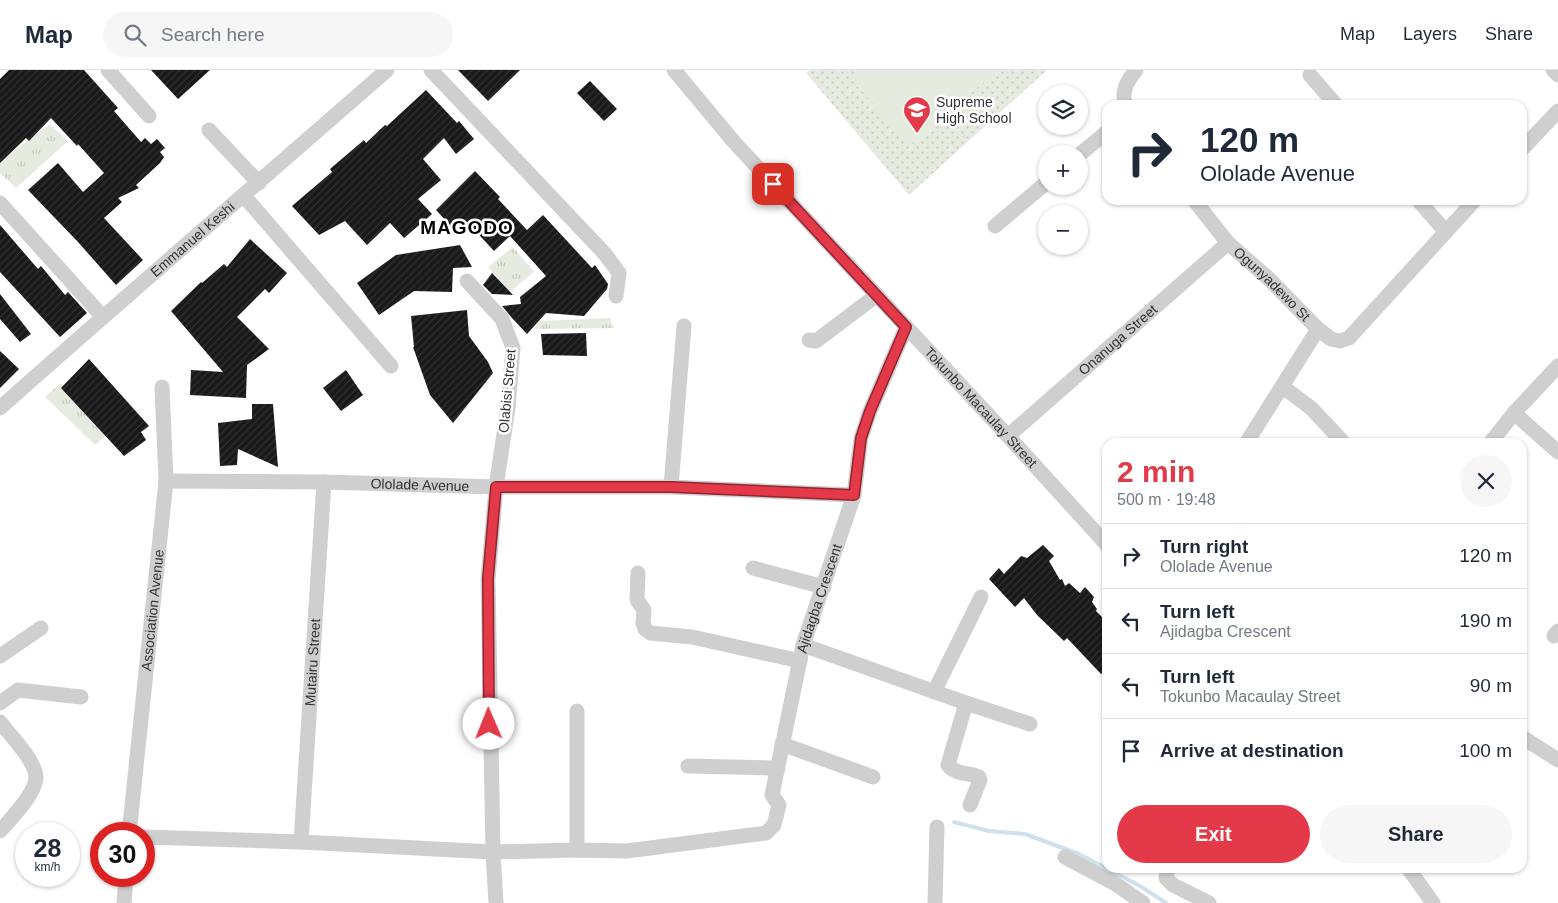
<!DOCTYPE html>
<meta charset="utf-8">
<style>
:root{--surface:#fff;--page:#f6f6f7;--text:#1f2937;--muted:#747a83;--line:#e0e1e3;--accent:#e33949}
body{margin:0;font-family:Helvetica,sans-serif;background:var(--page);color:var(--text);height:100vh;display:flex;flex-direction:column;font-size:19px;white-space:nowrap}
*{box-sizing:border-box;margin:0}
p{font-size:16px;color:var(--muted)}
.icon{flex:none;width:28px;height:28px;fill:none;stroke:currentColor;stroke-width:2;stroke-linecap:round;stroke-linejoin:round}
.map{position:relative;flex:1;overflow:hidden}
.details{position:absolute;left:1102px;top:368px;width:425px;height:435px;display:flex;flex-direction:column;background:var(--surface);border-radius:15px;box-shadow:0 1px 4px #0004}
.details>*{flex:none}
.guide{position:absolute;left:1102px;top:30px;width:425px;height:105px;border-radius:15px;box-shadow:0 1px 4px #0004;background:#fff;color:var(--text);overflow:hidden}
.fabs{position:absolute;left:1038px;top:15px;display:grid;gap:10px}
.fabs a{display:grid;place-items:center;width:50px;height:50px;border-radius:50%;background:var(--surface);box-shadow:0 1px 4px #0004;font-size:25px}
.speed{position:absolute;left:15px;top:752px;display:flex;gap:10px;font-size:25px;font-weight:700;text-align:center}
.speed>*{display:grid;place-content:center;width:65px;height:65px;border-radius:50%;background:var(--surface);box-shadow:0 1px 4px #0004;line-height:1}
.speed small{font-size:12px;font-weight:400}
.speed .limit{border:8px solid #d22;background:#fff;color:#111}
.pin{position:absolute;display:grid;place-items:center;width:42px;height:42px;color:#fff;margin:-21px;border-radius:10px;box-shadow:0 2px 8px #0006}
.me{position:absolute;width:55px;margin:-28px;rotate:359deg;stroke-linejoin:round;filter:drop-shadow(0 0 4px #0008)}
.turn{display:flex;align-items:center;gap:18px;height:105px;padding:0 15px;font-size:22px}
.turn .icon{width:65px;height:65px;stroke-width:2.5}
.turn b{display:block;font-size:35px;line-height:42px}
.round{display:grid;place-items:center;flex:none;width:52px;height:52px;border-radius:26px;background:var(--page)}
.head{display:flex;align-items:center;justify-content:space-between;height:85px;padding:0 15px}
h1{font-size:30px;font-weight:800;line-height:38px;color:var(--accent)}
.button{display:flex;gap:10px;margin-top:auto;padding:10px 15px}
.button a{flex:1;height:58px;border-radius:30px;background:var(--accent);color:#fff;font-size:20px;font-weight:800;line-height:58px;text-align:center}
.button a+a{background:var(--page);color:var(--text)}
ul{padding:0;list-style:none}
li{display:flex;align-items:center;gap:15px;height:65px;padding:0 15px;border-top:1px solid var(--line)}
li div{flex:1}
li b{display:block;font-size:19px}
li em{font-style:normal}
header{display:flex;align-items:center;gap:30px;box-sizing:border-box;height:70px;padding:0 25px;background:var(--surface);border-bottom:1px solid var(--line)}
header strong{font-size:24px}
nav{display:flex;gap:28px;margin-inline-start:auto;font-size:18px}
.search{width:350px;height:45px;background:var(--page);display:flex;align-items:center;gap:12px;box-sizing:border-box;padding:0 18px;border-radius:28px;color:var(--muted);font-size:19px}
.map>svg:first-child{display:block}
.grass{fill:url(#grass-tufts)}
.park{fill:url(#park-dots)}
.pitch{fill:#e5ebde}
.lines{fill:none;stroke-linecap:round;stroke-linejoin:round}
.stream{stroke:#cee1ed;stroke-width:4}
.building{fill:url(#building-hatch)}
.minor{stroke:#cfcfcf;stroke-width:15}
.route-casing{stroke:#94252f;stroke-width:12}
.route{stroke:#e33949;stroke-width:9}
.labels{text-anchor:middle;dominant-baseline:central;stroke-width:5;stroke-linejoin:round;paint-order:stroke}
.poi-label{font-size:14px;fill:#323232;stroke:#fff;text-anchor:start}
.street-label{font-size:14px;fill:#323232;stroke:#fff}
.district-label{font-size:19px;font-weight:bold;letter-spacing:1px;fill:#000;stroke:#fff}
</style>
<header>
<strong>Map</strong>
<div class="search"><svg class="icon" aria-label="search" viewBox="0 0 24 24"><circle cx="10" cy="10" r="6"/><path d="M15 15l6 6"/></svg>Search here</div>
<nav><a>Map</a><a>Layers</a><a>Share</a></nav>
</header>
<div class="map">
<svg width="1558" height="833" viewBox="0 0 1558 833">
<defs>
<pattern id="grass-tufts" width="24" height="20" patternUnits="userSpaceOnUse" patternTransform="scale(1.25)"><rect width="24" height="20" fill="#e5ebde"/><path d="M3 7l-1-3M5 7V3M7 7l1-3M15 17l-1-3M17 17v-4M19 17l1-3" fill="none" stroke="#c5cabf"/></pattern>
<pattern id="park-dots" width="8" height="8" patternUnits="userSpaceOnUse" patternTransform="scale(1.25)"><rect width="8" height="8" fill="#e5ebde"/><path d="M2 2h.1M6 6h.1" fill="none" stroke="#c5cabf" stroke-width="1.8" stroke-linecap="round"/></pattern>
<pattern id="building-hatch" width="6" height="6" patternUnits="userSpaceOnUse" patternTransform="scale(1.25)"><rect width="6" height="6" fill="#191919"/><path d="M-1 1l2-2M0 6l6-6M5 7l2-2" fill="none" stroke="#323232"/></pattern>
</defs>
<rect width="100%" height="100%" fill="#fff"/>
<!-- grass -->
<path class="grass" d="M50,54l18,17 -52,47 -16,-15v-12z
M513,177l21,25 -24,20 -22,-25z
M610,248l4,10 -80,1 5,-8z
M61,313l47,51 -13,11 -50,-48z"/>
<!-- park -->
<path class="park" d="M810,0h237l-138,125 -103,-122z"/>
<!-- pitch -->
<path class="pitch" d="M858,0h140l-89,76 -59,-69z"/>
<g class="lines">
<!-- stream -->
<path class="stream" d="M954,752l35,9 36,3 54,20 61,32 26,17"/>
</g>
<!-- building -->
<path class="building" d="M9,0h75l34,38 -4,3 27,31 4,-4 6,6 6,-5 8,9 -5,4 4,5 -4,6 -24,22 3,3 -21,10 4,4 -18,16 39,42 -27,25 -38,-43 -50,-52 30,-27 25,29 21,-19 -26,-29 -1,2 -26,-28 -22,23 -3,-3 -26,25v-84z
M151,0h59l-32,29z
M458,0h62l-32,31z
M590,11l27,28 -13,12 -27,-28z
M426,20l31,33 2,-2 15,18 -18,15 -12,-16 -21,21 18,21 -23,19 14,15 -28,24 -14,-15 -23,22 -22,-24 -26,14 -27,-29 40,-34 -2,-3 34,-29 2,3 19,-18 2,1z
M475,101l25,26 -2,2 29,31 16,-15 49,53 3,-3 13,19 -1,5 -23,27 -38,-3 -19,21 -15,-16 -10,-12 19,-2 -1,-7 26,-21 -36,-40 -16,15 -24,-26 -11,10 -23,-25z
M0,155l38,44 3,-3 24,29 3,-3 19,21 -27,24 -60,-65z
M250,169l37,34 -18,20 -4,-4 -28,28 32,32 -22,16 -1,33 -56,-3 1,-25 32,2 -52,-61 30,-29 1,1 22,-19 3,3z
M460,175l12,22 -19,1 -1,24 -38,-1 -35,24 -22,-32 39,-28z
M492,203l21,22 -21,-1 -9,-9z
M0,224l31,40 -11,8 -20,-23z
M467,240l2,26 19,26 5,11 -40,50 -23,-28 -17,-48h1l-3,-31z
M586,263l1,23 -44,-1 -2,-21z
M0,281l19,18 -19,19z
M89,289l60,67 -8,6 5,8 -22,16 -63,-68z
M346,300l17,25 -22,16 -18,-23z
M252,334h21l5,63 -40,-18 -1,16 -17,1 -2,-43 34,-4z
M1043,475l11,11 -5,5 11,19 2,-1 3,7 4,-3 11,10 5,-6 9,10 -2,5 5,7 -1,2 12,12v44l-7,7 -34,-36 -3,3 -27,-26 -13,-17 -9,9 -26,-28 10,-11 5,6 17,-18 6,2z"/>
<g class="lines">
<!-- minor -->
<g class="minor">
<path d="M108,0l41,46"/>
<path d="M431,0l174,184 14,19 -3,23"/>
<path id="s1" d="M674,0l60,72 274,294 100,110"/>
<path d="M1553,0l5,5"/>
<path d="M1310,5l26,30"/>
<path d="M1126,35c-6,-13 2,-25 10,-35"/>
<path d="M209,60l50,53"/>
<path d="M1522,79l36,-38"/>
<path d="M1079,85l29,-24"/>
<path d="M244,126l147,170"/>
<path id="s2" d="M1194,130l34,43 40,35 50,51 13,10 9,2 9,-3 10,-11 116,-127"/>
<path d="M1418,130l28,32"/>
<path d="M0,133l103,114"/>
<path d="M995,156l51,-43"/>
<path d="M467,211l35,38 11,29 -5,60 -12,79 -8,92 5,273 3,51"/>
<path d="M809,270l7,1 61,-46"/>
<path d="M1283,317l28,21 32,34"/>
<path id="s3" d="M0,338c128,-114 258,-225 387,-338"/>
<path d="M1514,343l44,39"/>
<path id="s4" d="M1008,366l220,-193"/>
<path d="M1247,372l71,-113"/>
<path d="M1491,372l23,-29 44,-47"/>
<path id="s5" d="M166,411l158,1 172,5h175l183,8"/>
<path d="M671,417l13,-161"/>
<path d="M753,498l71,19"/>
<path d="M638,503l-1,27 7,10 -1,13 2,6 5,4 42,4 108,24"/>
<path d="M1554,566l4,-5"/>
<path d="M803,575l163,58 -18,62c7,10 21,7 31,12l1,3 -10,25"/>
<path d="M0,586l41,-28"/>
<path d="M934,622l47,-95"/>
<path d="M0,633l18,-13 63,7"/>
<path d="M966,633l64,21"/>
<path d="M577,641v139"/>
<path d="M0,652c10,13 35,38 36,55 0,16 -25,42 -36,54"/>
<path d="M1522,667l36,23"/>
<path d="M782,674l91,33"/>
<path d="M688,696l90,2"/>
<path id="s6" d="M129,764l37,-353 -4,-94"/>
<path id="s7" d="M144,767l157,5 192,10 84,-2 50,1 139,-18 8,-8 5,-20 -7,-10 31,-150 51,-150 7,-57 9,-27 36,-84"/>
<path id="s8" d="M301,772l23,-360"/>
<path d="M1065,787l49,26 29,20"/>
<path d="M1168,798l-2,10 7,7 36,18"/>
<path d="M1408,798l25,35"/>
<path d="M124,833l2,-27"/>
<path d="M935,833l2,-76"/>
</g>
</g>
<g class="lines">
<!-- route casing -->
<g class="route-casing">
<path id="route" d="M489,654l-1,-146 8,-91h175l183,8 7,-57 9,-27 36,-84 -133,-143"/>
</g>
<!-- route -->
<use href="#route" class="route"/>
</g>
<!-- icons -->
<defs>
<g id="school-pin" transform="scale(1.4375)"><path d="M0 17L-7.5 6A9.5 9.5 0 1 1 7.5 6Z" fill="#e33949" stroke="#fff"/><path d="M0-5L7-2L0 1L-7-2ZM-4 1L0 2.5L4 1V4Q0 6-4 4Z" fill="#fff"/></g>
</defs>
<g fill-rule="evenodd">
<use href="#school-pin" x="917" y="40"/>
</g>
<g class="labels">
<!-- poi labels -->
<g class="poi-label">
<text x="936" y="32">Supreme<tspan x="936" dy="16">High School</tspan></text>
</g>
<!-- street labels -->
<g class="street-label">
<text stroke="none"><textPath href="#s3" startOffset="256">Emmanuel Keshi</textPath></text>
<text stroke="none"><textPath href="#s2" startOffset="115">Ogunyadewo St</textPath></text>
<text stroke="none"><textPath href="#s4" startOffset="146">Onanuga Street</textPath></text>
<text transform="translate(507 321) rotate(-85)">Olabisi Street</text>
<text stroke="none"><textPath href="#s1" startOffset="456">Tokunbo Macaulay Street</textPath></text>
<text stroke="none"><textPath href="#s5" startOffset="254">Ololade Avenue</textPath></text>
<text stroke="none"><textPath href="#s7" startOffset="870">Ajidagba Crescent</textPath></text>
<text stroke="none"><textPath href="#s6" startOffset="225">Association Avenue</textPath></text>
<text stroke="none"><textPath href="#s8" startOffset="180">Mutairu Street</textPath></text>
</g>
<!-- district labels -->
<g class="district-label">
<text x="467" y="157">MAGODO</text>
</g>
</g>
</svg>
<div class="fabs">
<a><svg class="icon" aria-label="layers" viewBox="0 0 24 24"><path d="M12 4l9 5-9 5-9-5zM3 14l9 5 9-5"/></svg></a>
<a>+</a>
<a>−</a>
</div>
<div class="speed"><div>28<small>km/h</small></div><div class="limit">30</div></div>
<div class="pin" style="left:773px;top:114px;background:#d93025"><svg class="icon" aria-label="arrive" viewBox="0 0 24 24"><path d="M6 21V4h12l-3 4 3 4H6"/></svg></div>
<svg class="me" style="left:489px;top:654px" viewBox="-20 -20 40 40"><circle r="19" fill="#fff"/><path d="M0-13L10 11 0 6-10 11z" fill="#e33949"/></svg>
<div class="guide">
<div class="turn"><svg class="icon" aria-label="right" viewBox="0 0 24 24"><path d="M7 20v-9h11M14 6l5 5-5 5"/></svg><div><b>120 m</b>Ololade Avenue</div></div>
</div>
<section class="details">
<div class="head"><div><h1>2 min</h1><p>500 m · 19:48</p></div><a class="round"><svg class="icon" aria-label="close" viewBox="0 0 24 24"><path d="M6 6l12 12M18 6L6 18"/></svg></a></div>
<ul>
<li><svg class="icon" aria-label="right" viewBox="0 0 24 24"><path d="M7 20v-9h11M14 6l5 5-5 5"/></svg><div><b>Turn right</b><p>Ololade Avenue</p></div><em>120 m</em></li>
<li><svg class="icon" aria-label="left" viewBox="0 0 24 24"><path d="M17 20v-9H6M10 6l-5 5 5 5"/></svg><div><b>Turn left</b><p>Ajidagba Crescent</p></div><em>190 m</em></li>
<li><svg class="icon" aria-label="left" viewBox="0 0 24 24"><path d="M17 20v-9H6M10 6l-5 5 5 5"/></svg><div><b>Turn left</b><p>Tokunbo Macaulay Street</p></div><em>90 m</em></li>
<li><svg class="icon" aria-label="arrive" viewBox="0 0 24 24"><path d="M6 21V4h12l-3 4 3 4H6"/></svg><div><b>Arrive at destination</b></div><em>100 m</em></li>
</ul>
<div class="button"><a>Exit</a><a>Share</a></div>
</section>
</div>
